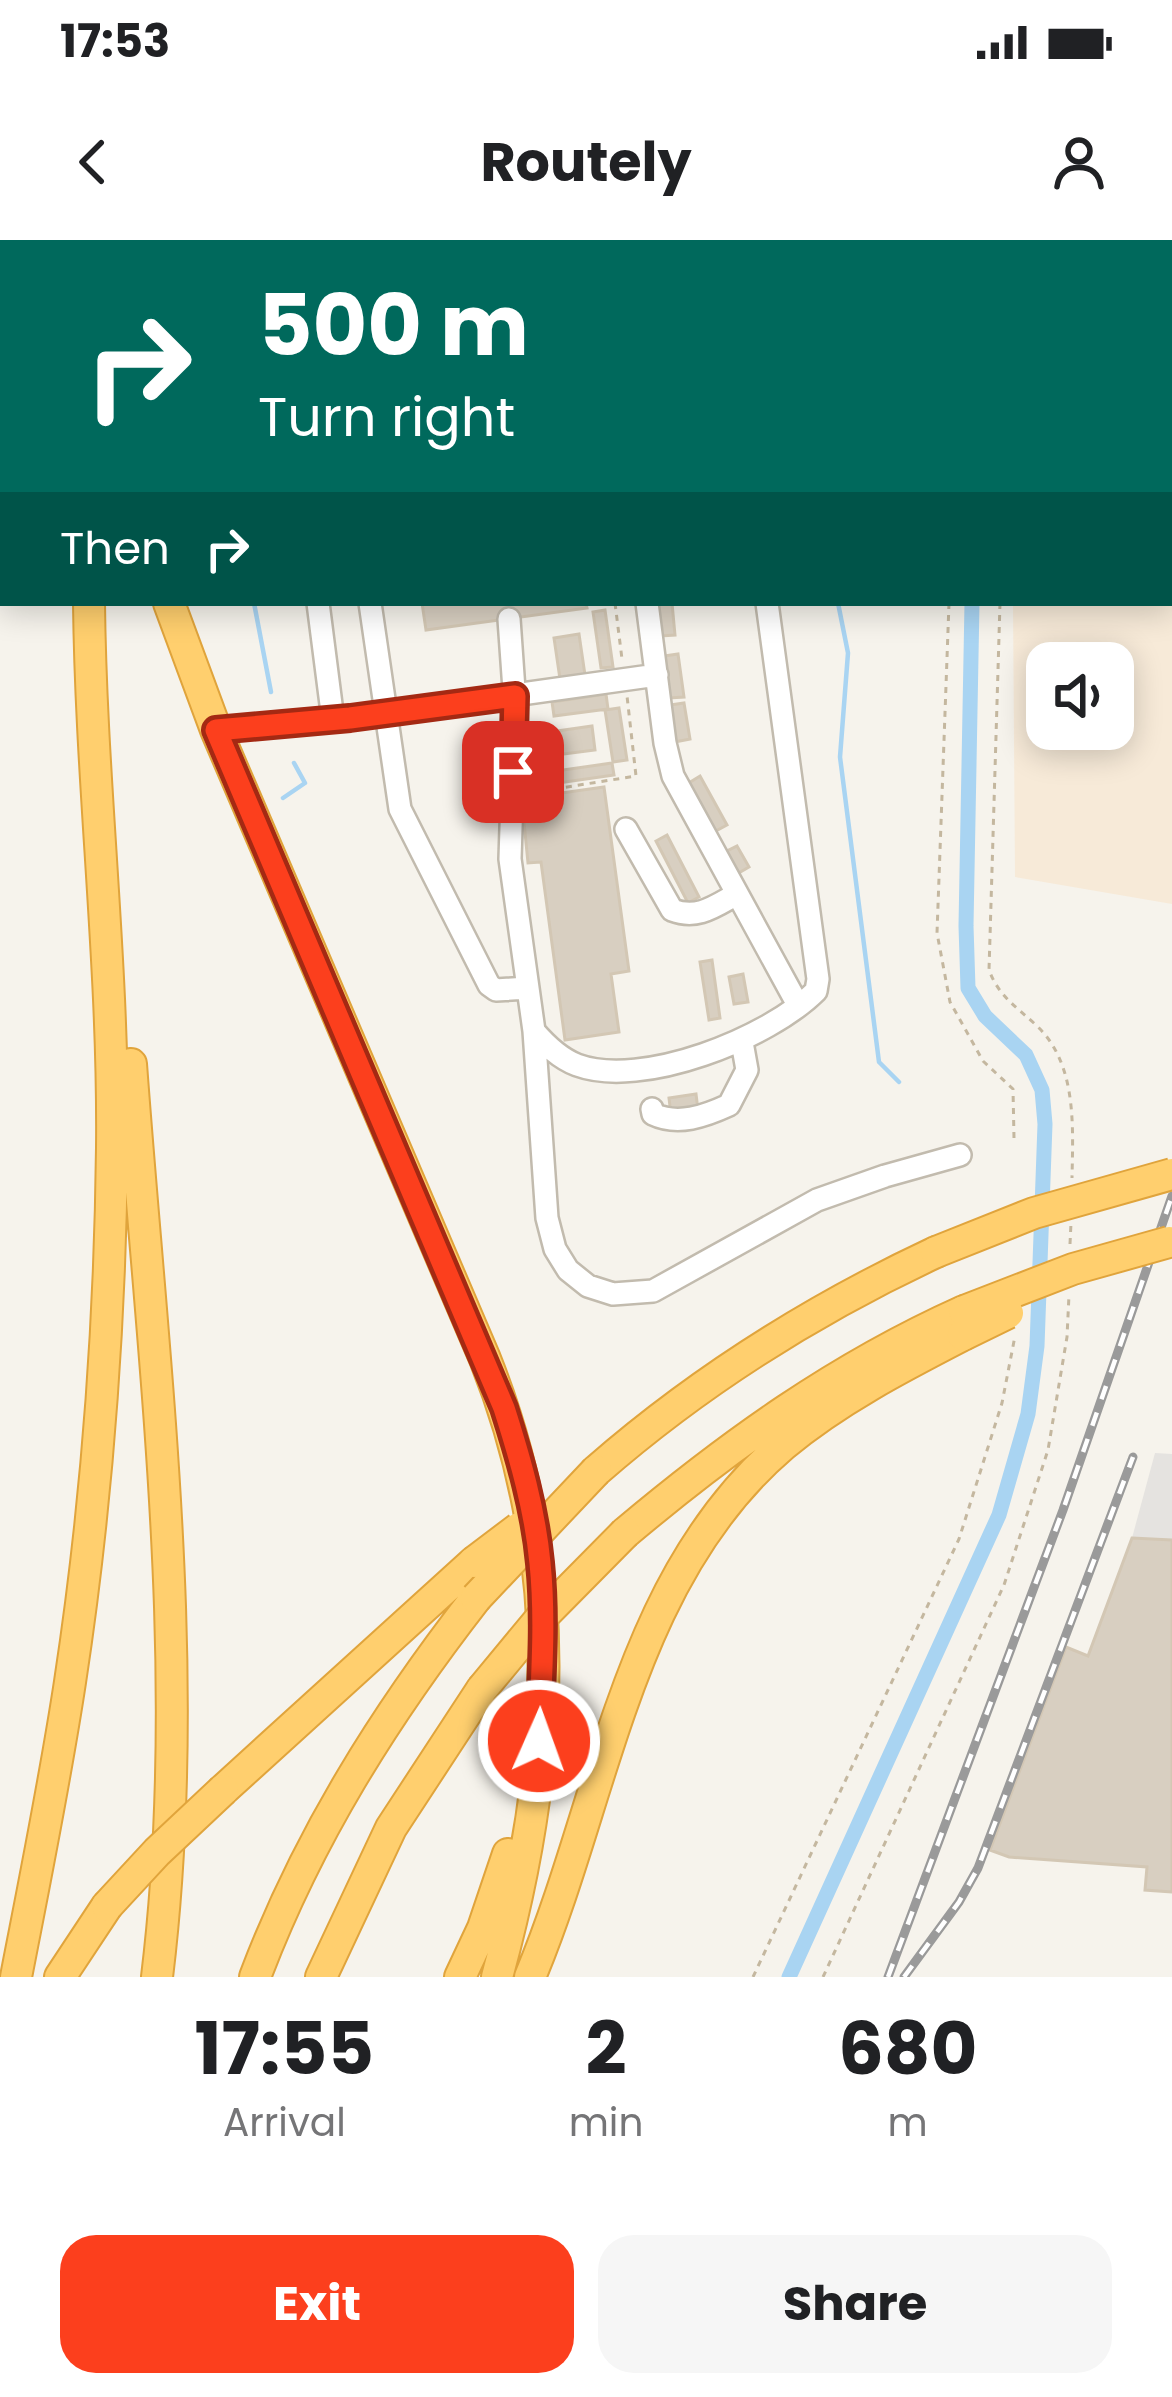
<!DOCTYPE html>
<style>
:root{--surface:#fff;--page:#f6f6f6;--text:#202124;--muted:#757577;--accent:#fc3f1d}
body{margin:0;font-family:Poppins,sans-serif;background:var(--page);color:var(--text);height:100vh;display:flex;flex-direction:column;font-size:45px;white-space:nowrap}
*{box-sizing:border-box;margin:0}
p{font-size:39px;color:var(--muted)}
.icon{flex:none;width:66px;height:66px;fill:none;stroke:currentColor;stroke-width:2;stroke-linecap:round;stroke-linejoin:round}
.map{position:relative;height:1737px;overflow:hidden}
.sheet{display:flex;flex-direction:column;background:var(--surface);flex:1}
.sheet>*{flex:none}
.hud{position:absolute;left:0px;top:0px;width:1173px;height:366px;box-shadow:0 6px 30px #0003;background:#00695c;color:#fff;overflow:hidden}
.tools{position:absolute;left:1026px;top:402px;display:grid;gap:24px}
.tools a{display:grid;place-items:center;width:108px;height:108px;border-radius:24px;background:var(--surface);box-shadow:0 6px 30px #0003;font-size:60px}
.pin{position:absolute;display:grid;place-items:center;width:102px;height:102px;color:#fff;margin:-51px;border-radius:24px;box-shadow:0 6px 18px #0006}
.me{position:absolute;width:132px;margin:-66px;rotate:2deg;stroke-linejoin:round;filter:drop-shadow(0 0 9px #0008)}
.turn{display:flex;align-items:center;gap:42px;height:252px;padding:0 60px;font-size:54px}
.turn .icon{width:156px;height:156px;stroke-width:2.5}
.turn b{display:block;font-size:84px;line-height:102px}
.then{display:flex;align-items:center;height:114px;padding:0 60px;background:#0003;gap:24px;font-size:45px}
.eta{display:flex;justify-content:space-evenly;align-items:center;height:204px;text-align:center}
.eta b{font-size:72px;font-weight:700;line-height:84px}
.primary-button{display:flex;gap:24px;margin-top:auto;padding:24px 60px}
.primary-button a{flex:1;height:138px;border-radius:36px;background:var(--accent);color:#fff;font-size:48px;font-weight:700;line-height:138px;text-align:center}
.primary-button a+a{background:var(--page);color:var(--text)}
.status{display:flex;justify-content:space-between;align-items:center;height:84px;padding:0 60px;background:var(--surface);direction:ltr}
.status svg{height:33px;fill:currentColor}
header{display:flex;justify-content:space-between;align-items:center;height:156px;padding:0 60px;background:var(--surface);font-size:54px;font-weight:700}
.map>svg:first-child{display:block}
.commercial{fill:#f7ead8;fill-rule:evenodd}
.parking{fill:#e5e3e0}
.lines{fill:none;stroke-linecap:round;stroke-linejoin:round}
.stream{stroke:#a9d4f2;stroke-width:4.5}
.canal{stroke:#a9d4f2;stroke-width:15}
.building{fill:#d8cfc1;stroke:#d3c7b4;stroke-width:3}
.minor-casing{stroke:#c2bbae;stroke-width:26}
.highway-casing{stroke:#e0a43c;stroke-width:34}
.path{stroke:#c4b79f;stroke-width:3;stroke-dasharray:6 6;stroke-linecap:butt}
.minor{stroke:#fff;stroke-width:21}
.highway{stroke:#ffcf6e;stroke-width:30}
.rail-casing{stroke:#9a9a9a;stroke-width:9}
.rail{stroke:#fff;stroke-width:4.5;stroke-dasharray:14;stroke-linecap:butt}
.highway-bridge-casing{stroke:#e0a43c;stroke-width:34;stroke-linecap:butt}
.highway-bridge{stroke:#ffcf6e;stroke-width:30}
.route-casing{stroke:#a42913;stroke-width:30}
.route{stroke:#fc3f1d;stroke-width:21}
</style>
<div class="status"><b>17:53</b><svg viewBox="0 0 49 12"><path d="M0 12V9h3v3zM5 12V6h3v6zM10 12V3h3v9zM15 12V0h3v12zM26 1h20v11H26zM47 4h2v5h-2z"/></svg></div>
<header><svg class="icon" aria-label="back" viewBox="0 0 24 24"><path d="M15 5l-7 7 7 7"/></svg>Routely<svg class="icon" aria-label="person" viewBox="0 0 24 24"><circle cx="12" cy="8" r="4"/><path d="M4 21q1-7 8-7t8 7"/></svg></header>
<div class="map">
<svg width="1172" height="1737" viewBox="0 0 1172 1737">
<rect width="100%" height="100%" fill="#f6f3ec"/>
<!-- commercial -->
<path class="commercial" d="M1007,0h165v664l-157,-27 -2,-274h157v-360zM1047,423h66v66h-66z"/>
<!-- parking -->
<path class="parking" d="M1155,1213l17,1v86l-40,-2z"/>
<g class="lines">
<!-- stream -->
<path class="stream" d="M772,0v3
M275,3l1,-3
M0,47h3
M254,363l17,89
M838,363l10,50 -8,104 39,305 20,20
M283,558l22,-15 -11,-20"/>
<!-- canal -->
<path class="canal" d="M972,0l1,3
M789,1737l210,-462 29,-101 9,-68 8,-222 -3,-34 -16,-35 -41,-39 -17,-28 -2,-62 6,-323"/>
</g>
<!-- building -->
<path class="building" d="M422,363h164l1,5 -161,22z
M657,363h15l3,32 -14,1z
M605,370l8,57 -12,1 -8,-56z
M579,394l6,41 -25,4 -6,-41z
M678,414l6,43 -15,1 -5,-42z
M606,454l2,15 -54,7 -2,-14z
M684,463l6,36 -15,3 -5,-37z
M619,468l8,52 -14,2 -8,-52z
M592,486l3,24 -63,8 -3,-23z
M612,523l2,12 -70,10 -2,-12z
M700,536l27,49 -13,7 -27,-48z
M604,547l25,184 -18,3 8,58 -54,8 -24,-178 -13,1 -5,-51 11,-2 -1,-13z
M667,595l32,62 -11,6 -32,-62z
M737,606l12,21 -12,7 -12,-22z
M712,720l8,58 -11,2 -9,-58z
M743,734l5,28 -14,2 -5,-27z
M696,854l2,16 -27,5 -2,-17z
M1132,1298l40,2v352l-27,-2 2,-23 -138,-10 -19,-7 76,-203 22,9z"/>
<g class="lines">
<!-- minor casing -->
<g class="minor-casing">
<path id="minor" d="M432,0v3
M597,0l1,3
M717,0v3
M364,3l1,-3
M318,363l15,117
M370,363l30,206 89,176 7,5 32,-2
M647,363l18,140 8,33 125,229
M509,379l6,85 -5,155 24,172 13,187 8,31 13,21 20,16 25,8 40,-3 164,-91 68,-24 75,-21
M216,490l134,-12 307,-43
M626,589l46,81c26,10 43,-4 65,-16
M534,791c12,14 25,27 43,34 65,24 192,-27 239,-74l2,-12 -51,-376
M652,869l1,5c25,12 52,2 76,-9l18,-35 -5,-28"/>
</g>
<!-- highway casing -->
<g class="highway-casing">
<path id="highway" d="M68,0v3
M102,0v3
M133,3v-3
M169,363l47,127 269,629c82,206 70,407 12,618
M131,824c22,302 63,610 26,913
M596,1231c103,-90 216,-161 340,-219
M625,1293c106,-89 212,-165 339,-222
M223,1550l251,-228
M16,1737c19,-98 39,-196 54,-295 27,-177 40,-356 42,-534 2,-183 -21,-363 -23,-545
M60,1737l47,-71
M255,1737c53,-140 130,-262 221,-379
M321,1737l70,-149 91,-139
M460,1737l23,-49 25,-74
M530,1737c76,-181 96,-398 253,-532 54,-45 118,-78 180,-110"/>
</g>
<!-- path -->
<path class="path" d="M951,0v3
M999,0v3
M615,363l7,56
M949,363l-12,330 13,69 33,59 30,28 1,49
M1000,363l-11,367c10,27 28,37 48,56 40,38 36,100 35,152
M528,566l16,-3 4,-13 88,-14 -9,-80
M1070,1004l1,-21
M753,1737l206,-438 43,-136 13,-67
M823,1737l181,-392 44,-135 19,-113 2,-42"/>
<!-- minor -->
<use href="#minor" class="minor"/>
<!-- highway -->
<use href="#highway" class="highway"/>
<!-- rail casing -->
<g class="rail-casing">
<path id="rail" d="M888,1737l175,-467 109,-314
M904,1737l55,-75 19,-34 155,-411"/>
</g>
<!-- rail -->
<use href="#rail" class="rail"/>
<!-- highway-bridge casing -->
<g class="highway-bridge-casing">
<path id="highway-bridge" d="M936,1012l98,-39 138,-39
M964,1071l109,-42 96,-27
M963,1095l45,-22
M474,1322l45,-34
M476,1358l120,-127
M482,1449l58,-70 85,-86
M107,1666l50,-54 66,-62"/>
</g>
<!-- highway-bridge -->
<use href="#highway-bridge" class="highway-bridge"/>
</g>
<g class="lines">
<!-- route casing -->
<g class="route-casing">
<path id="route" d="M513,532l2,-76 -165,22 -134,12 288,678c16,50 31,102 36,155 6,59 1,118 -1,178"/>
</g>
<!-- route -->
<use href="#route" class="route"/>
</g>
</svg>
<div class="tools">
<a><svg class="icon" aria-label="sound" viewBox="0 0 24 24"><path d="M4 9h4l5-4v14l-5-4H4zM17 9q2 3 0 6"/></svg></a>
</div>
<div class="pin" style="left:513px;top:532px;background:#d93025"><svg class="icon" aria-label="arrive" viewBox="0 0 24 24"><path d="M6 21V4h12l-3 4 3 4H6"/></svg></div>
<svg class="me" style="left:539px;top:1501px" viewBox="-20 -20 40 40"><circle r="17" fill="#fc3f1d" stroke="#fff" stroke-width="3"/><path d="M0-11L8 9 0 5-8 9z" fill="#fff"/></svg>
<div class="hud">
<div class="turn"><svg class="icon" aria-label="right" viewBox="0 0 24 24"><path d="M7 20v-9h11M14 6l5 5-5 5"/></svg><div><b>500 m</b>Turn right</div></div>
<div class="then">Then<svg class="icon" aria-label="right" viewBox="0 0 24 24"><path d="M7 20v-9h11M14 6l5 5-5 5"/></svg></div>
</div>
</div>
<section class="sheet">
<div class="eta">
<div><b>17:55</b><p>Arrival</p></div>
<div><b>2</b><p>min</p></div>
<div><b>680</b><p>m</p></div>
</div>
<div class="primary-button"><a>Exit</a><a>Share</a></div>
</section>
